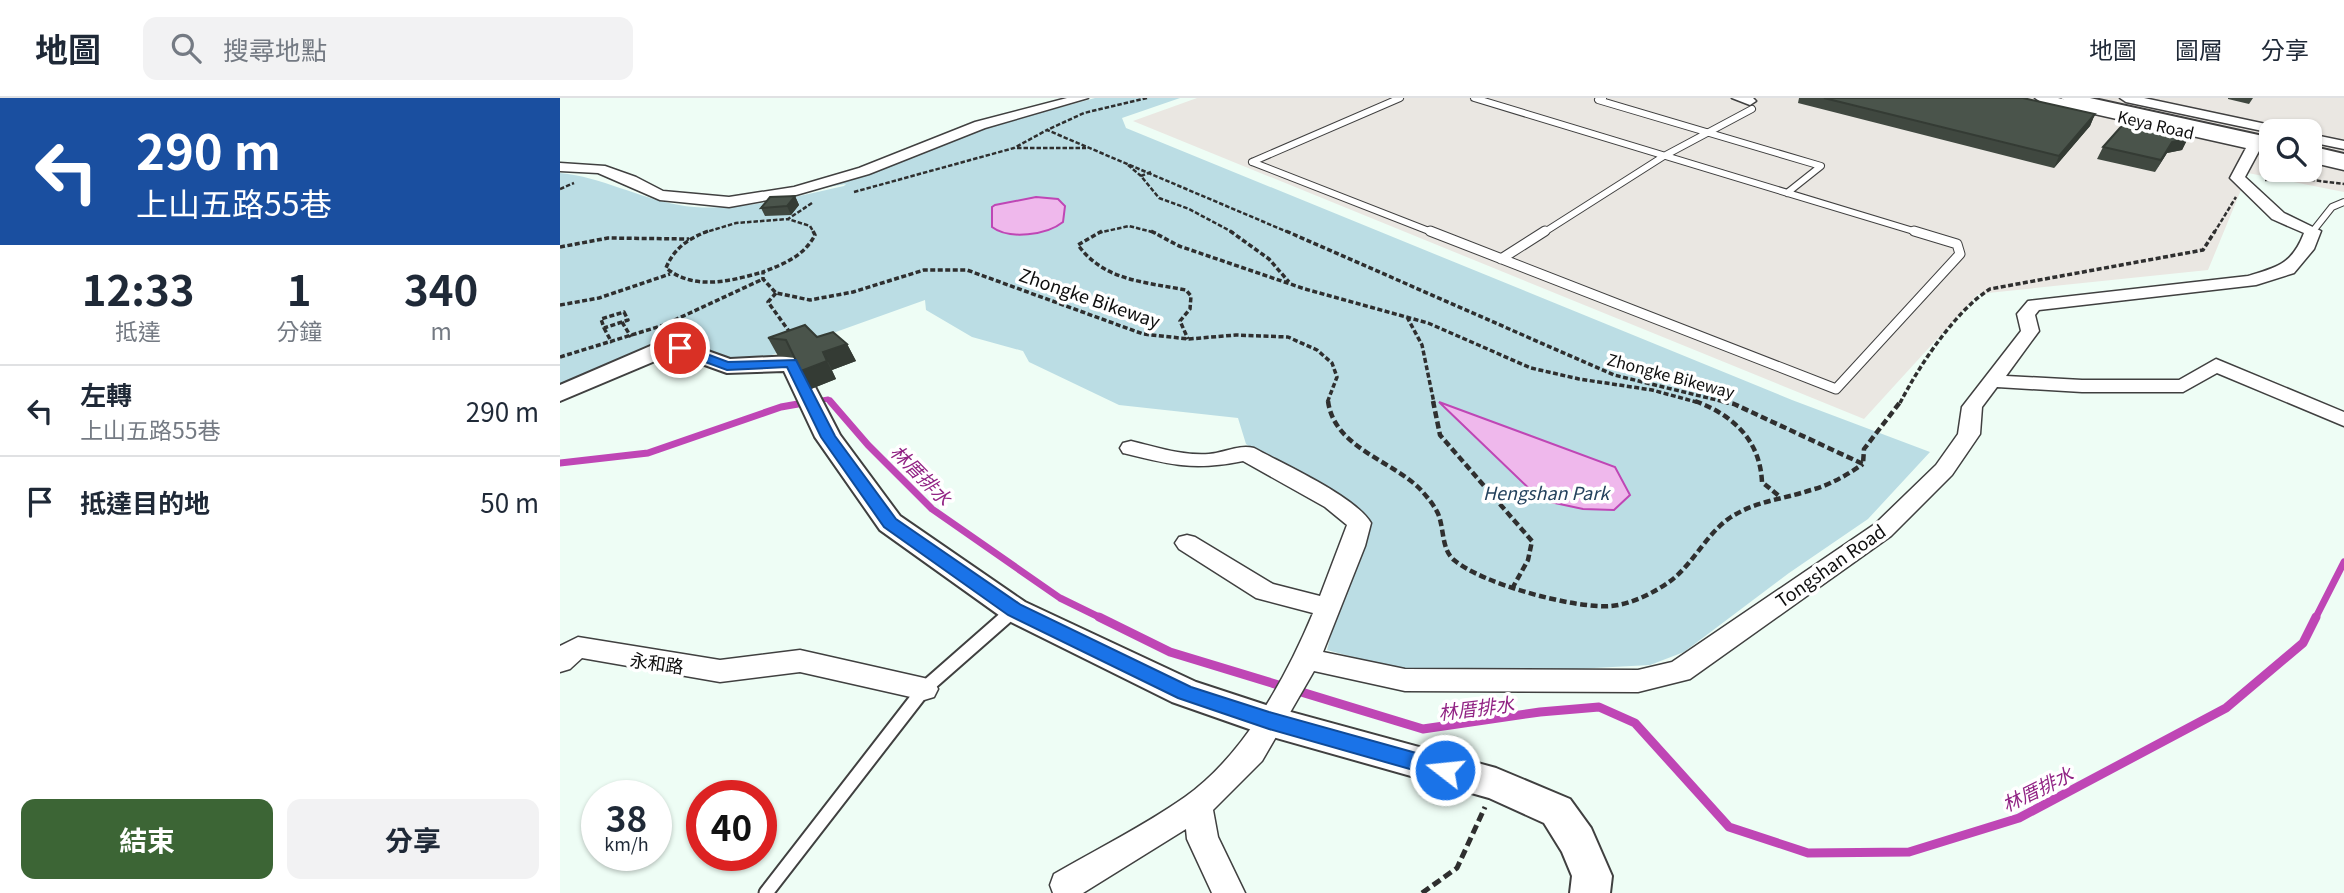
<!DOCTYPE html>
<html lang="zh-TW">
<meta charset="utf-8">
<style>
:root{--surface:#fff;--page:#f2f2f3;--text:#1f2937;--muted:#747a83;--line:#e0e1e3;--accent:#3c6535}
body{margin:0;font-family:Georgia,"Noto Sans TC",serif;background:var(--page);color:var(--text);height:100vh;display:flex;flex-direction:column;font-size:26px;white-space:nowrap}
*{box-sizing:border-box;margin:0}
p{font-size:23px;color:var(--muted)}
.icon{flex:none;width:38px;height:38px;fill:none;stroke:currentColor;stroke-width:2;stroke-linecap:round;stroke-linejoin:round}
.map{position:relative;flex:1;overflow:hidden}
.side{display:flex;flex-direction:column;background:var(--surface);width:560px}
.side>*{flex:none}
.guide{background:#1a4fa0;color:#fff;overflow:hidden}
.buttons{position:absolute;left:1699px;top:21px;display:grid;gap:14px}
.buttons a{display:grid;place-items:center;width:63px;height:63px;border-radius:14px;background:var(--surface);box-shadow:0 2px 5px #0004;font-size:35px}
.speed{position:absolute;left:21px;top:682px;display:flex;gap:14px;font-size:35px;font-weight:700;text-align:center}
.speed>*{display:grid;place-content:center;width:91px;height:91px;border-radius:50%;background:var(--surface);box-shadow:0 2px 5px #0004;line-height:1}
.speed small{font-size:18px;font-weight:400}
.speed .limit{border:10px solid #d22;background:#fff;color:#111}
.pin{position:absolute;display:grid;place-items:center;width:60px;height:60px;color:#fff;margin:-30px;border:4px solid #fff;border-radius:50%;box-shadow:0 2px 7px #0007}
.me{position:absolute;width:77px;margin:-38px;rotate:286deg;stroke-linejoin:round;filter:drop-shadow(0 0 5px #0008)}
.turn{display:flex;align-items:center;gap:24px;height:147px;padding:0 21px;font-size:32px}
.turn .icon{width:91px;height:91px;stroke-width:2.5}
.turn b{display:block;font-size:49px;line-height:60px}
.eta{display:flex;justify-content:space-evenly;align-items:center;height:119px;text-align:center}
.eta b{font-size:42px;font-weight:700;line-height:49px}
.primary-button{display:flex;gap:14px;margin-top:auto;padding:14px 21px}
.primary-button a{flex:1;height:80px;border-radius:14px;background:var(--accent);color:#fff;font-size:28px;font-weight:700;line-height:80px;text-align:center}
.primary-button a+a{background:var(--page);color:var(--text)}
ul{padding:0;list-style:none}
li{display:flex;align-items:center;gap:21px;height:91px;padding:0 21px;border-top:2px solid var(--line)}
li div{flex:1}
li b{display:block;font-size:26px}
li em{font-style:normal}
header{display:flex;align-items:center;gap:42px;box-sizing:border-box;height:98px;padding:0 35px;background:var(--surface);border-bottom:2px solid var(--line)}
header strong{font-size:33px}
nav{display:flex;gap:38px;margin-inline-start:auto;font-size:24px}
.search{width:490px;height:63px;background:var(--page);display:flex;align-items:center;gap:18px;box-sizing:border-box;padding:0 24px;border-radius:14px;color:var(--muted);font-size:26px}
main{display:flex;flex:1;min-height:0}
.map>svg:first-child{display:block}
.industrial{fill:#eae7e2;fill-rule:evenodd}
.green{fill:#bbdde4}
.water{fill:#efb8ec;stroke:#bf46b5;stroke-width:2}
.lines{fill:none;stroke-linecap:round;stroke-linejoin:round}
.stream-far2{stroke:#bf46b5;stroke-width:5}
.stream-far1{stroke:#bf46b5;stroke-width:7}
.stream{stroke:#bf46b5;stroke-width:9}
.service-far3-casing{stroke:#404040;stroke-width:8}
.service-far2-casing{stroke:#404040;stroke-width:11}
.service-far1-casing{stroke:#404040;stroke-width:14}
.service-casing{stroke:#404040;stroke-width:17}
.minor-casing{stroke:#404040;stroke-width:3}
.tertiary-casing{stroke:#404040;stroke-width:4}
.path-far3{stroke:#2f2f2f;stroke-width:2.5;stroke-dasharray:4.5 2;stroke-linecap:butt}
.path-far2{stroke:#2f2f2f;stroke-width:3.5;stroke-dasharray:5 2.5;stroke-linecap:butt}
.path-far1{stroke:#2f2f2f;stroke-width:4.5;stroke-dasharray:7 3.5;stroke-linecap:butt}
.path{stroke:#2f2f2f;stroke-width:5;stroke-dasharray:9 4.5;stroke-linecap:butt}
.service-far3{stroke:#fff;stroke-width:6}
.service-far2{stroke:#fff;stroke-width:9}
.service-far1{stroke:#fff;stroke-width:10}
.service{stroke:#fff;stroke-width:13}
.minor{fill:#fff;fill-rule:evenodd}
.tertiary{fill:#fff;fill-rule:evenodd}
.wall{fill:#404840}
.shaded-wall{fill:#343b34}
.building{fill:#4a544b;stroke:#343b34;stroke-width:2}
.route{fill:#1a73e8;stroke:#114b97;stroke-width:2}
.labels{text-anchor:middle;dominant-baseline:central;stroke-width:7;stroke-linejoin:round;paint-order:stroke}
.far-street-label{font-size:16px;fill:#0d0d0d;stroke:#fff}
.street-label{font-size:18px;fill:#0d0d0d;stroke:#fff}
.park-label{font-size:18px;font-style:italic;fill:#24425d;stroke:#fff}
.water-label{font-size:19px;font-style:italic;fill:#912384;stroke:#fff}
</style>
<header>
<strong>地圖</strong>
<div class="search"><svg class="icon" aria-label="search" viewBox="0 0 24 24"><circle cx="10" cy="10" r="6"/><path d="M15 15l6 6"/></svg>搜尋地點</div>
<nav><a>地圖</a><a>圖層</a><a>分享</a></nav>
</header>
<main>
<section class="side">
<div class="guide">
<div class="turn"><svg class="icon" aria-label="left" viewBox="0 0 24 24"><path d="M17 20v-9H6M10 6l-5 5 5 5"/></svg><div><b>290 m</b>上山五路55巷</div></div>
</div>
<div class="eta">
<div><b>12:33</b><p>抵達</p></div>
<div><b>1</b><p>分鐘</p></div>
<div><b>340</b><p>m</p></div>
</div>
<ul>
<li><svg class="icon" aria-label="left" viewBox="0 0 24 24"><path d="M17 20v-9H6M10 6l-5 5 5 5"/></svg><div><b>左轉</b><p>上山五路55巷</p></div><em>290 m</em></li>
<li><svg class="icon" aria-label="arrive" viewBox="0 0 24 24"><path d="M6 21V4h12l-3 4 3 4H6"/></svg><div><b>抵達目的地</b></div><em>50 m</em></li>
</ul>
<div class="primary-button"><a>結束</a><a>分享</a></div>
</section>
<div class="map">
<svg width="1784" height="795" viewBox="0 0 1784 795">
<rect width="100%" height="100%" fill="#eefdf5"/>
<!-- industrial -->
<path class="industrial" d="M637,0h1147v94l-96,-19 -40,97 -230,24 -114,125 -731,-298zM1712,33h38v39h-38z"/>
<!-- green -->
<path class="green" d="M535,0h85l-58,20 4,10 666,272 138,52 -62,67 -79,54 -105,79 -34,13 -112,6h-134l-77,-21 26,-104 17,-14 -37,-30 -87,-58 -8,-26 -119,-13 -90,-43 -6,-11 -51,-14 -46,-27 -1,-10 -159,57 -30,3 -15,-4 -27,-13 -21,-1 -21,6 -92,39v-214c42,4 78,25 119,32 49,9 117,-8 165,-19l2,-2 -59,10 212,-70z"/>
<!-- water -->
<path class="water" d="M476,99l22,2 7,7 -2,16c-16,13 -54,18 -71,5v-20l3,-2z
M879,304l176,65 15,28 -16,15 -31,-1 -42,-9z"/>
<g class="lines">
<!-- stream-far2 -->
<path class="stream-far2" d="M245,305l23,-4 3,4"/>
<!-- stream-far1 -->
<path class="stream-far1" d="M270,303l38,44 64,64 128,89 43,21
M0,365l88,-10 133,-46 34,-6
M1755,521l29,-57"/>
<!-- stream -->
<path class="stream" d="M539,519l71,35 253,77 117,-17 59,-5 36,16 94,104 79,26 101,-1 110,-34 207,-110 77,-65 13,-26"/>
<!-- service-far3 casing -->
<g class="service-far3-casing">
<path id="service-far3" d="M914,0l446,135
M1043,0l-5,2 223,66 -34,27
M692,64l182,71
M692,64l148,-64
M1753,133l19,-24 12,-5
M983,135l121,-77 88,-47"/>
</g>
<!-- service-far2 casing -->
<g class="service-far2-casing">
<path id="service-far2" d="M870,133l406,158 124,-135 -3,-10 -43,-13
M941,161l44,-28"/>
</g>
<!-- service-far1 casing -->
<g class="service-far1-casing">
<path id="service-far1" d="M444,521l10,-9"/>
</g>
<!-- service casing -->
<g class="service-casing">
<path id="service" d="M206,795l158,-204 82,-72"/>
</g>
<!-- minor casing -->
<g class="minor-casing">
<path id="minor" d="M507,0h21l-103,30 -116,46 -73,21 -67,12 -69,-7 -62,-27 -38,-2v-8l45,3 31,11 27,14 66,6 65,-10 65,-19 116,-46z
M1172,0h21l3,3 -6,4z
M1475,0h23l193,43 2,-4h10v7l9,2v8l-13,-3 -14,26 39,36 37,18 -7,18 -20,24 -38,12 -217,25 -4,5 4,16 -33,45 76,4h97l37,-21 128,53v14l-127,-53 -34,19h-101l-85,-5 -15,20 -2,27 -28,41 -61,61 -201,143 -52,13 -233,-1 -91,-20 -52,90 -49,49 5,27 27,56h-33l-25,-54 -1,-10 -103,64h-30l-3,-8 4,-11c43,-25 90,-48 131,-77 58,-41 101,-119 128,-184l-57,-15 -77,-49 -4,-6 4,-6 8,-2 8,2 78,47 47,12 27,-71 -22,-18 -82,-46c-49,10 -72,4 -120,-8l-3,-5 3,-5 8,-2c25,6 52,15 78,13 15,-1 30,-10 45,-6 29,16 101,48 117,75l-6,23 -42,106 82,17 233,1 34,-8 203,-138 61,-59 22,-31 4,-27 59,-76 -4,-17 11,-13 220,-25c30,-9 44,-12 56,-43l-32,-14 -42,-41 16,-30 -205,-46z
M1560,0h24l136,29 7,4 -15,2 -146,-31z
M1750,36l34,7v8l-34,-7z
M1750,56l34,8v8l-34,-8z
M18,539l142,23 80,-10 124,28 10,3 4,8 -4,8 -10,3 -124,-28 -80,10 -138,-24 -12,11 -10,3v-26z"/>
</g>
<!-- tertiary casing -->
<g class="tertiary-casing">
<path id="tertiary" d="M1501,0h29l182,40v10l-203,-45z
M1750,48l34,8v10l-34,-8z
M120,243l50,18 62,-3 8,2 40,77 60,81 125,86 171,80 73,24 227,62 74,31 21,29 21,48 -2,17h-40l2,-17 -10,-24 -18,-29 -55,-25 -220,-62 -97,-34 -169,-84 -123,-88 -65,-93 -31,-66 -57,2 -50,-18 -10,1 -107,45v-16l95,-41z"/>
</g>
<!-- path-far3 -->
<path class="path-far3" d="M587,0l-63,15 -37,17 243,103
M457,50h69
M568,67l13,11
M591,74l-10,4 18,22 30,11 45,24
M1705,82l31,-2 48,6
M0,91l14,-6
M294,94l160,-44 33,-18
M252,105l-24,16 22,7 4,7
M143,135l33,-10 52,-4
M538,135l31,-7 27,7
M1654,135l22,-36"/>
<!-- path-far2 -->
<path class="path-far2" d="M148,133c-20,8 -34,17 -42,37 28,23 65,13 97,4
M253,133l2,4c-11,21 -31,29 -52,37v7l13,14 34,7 43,-8 71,-22h43l176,64 46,5 47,-4 52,2 29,13 15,13 5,14 -10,26
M542,133l-24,14c26,36 67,37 108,45l5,6 -1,13 -10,12 8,18
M591,133l28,15 126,43 123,34 103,45 48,11 73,11 48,13
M670,133l39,28 20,23
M726,133l328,144 115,28
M0,149l48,-9 81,1
M216,195l-8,9 23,32
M0,207l39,-7 71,-24
M64,214l4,8 -24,8 -3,-9z
M847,219l15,28 12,58
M62,224l9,15
M44,230l8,15
M0,259l104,-32 99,-46
M1340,305c19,-37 55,-92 90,-114l213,-39 12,-19"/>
<!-- path-far1 -->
<path class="path-far1" d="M768,303c6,47 64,59 93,89 7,8 14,16 18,26 5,15 3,34 15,44 28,24 121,49 157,46 21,-2 45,-14 62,-27 22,-18 34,-46 58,-62 25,-16 53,-18 80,-27 19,-5 36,-15 52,-26
M873,303l7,34 92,106 -4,19 -15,27
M1135,303c38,14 65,39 67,81l17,14
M1162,303l12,3 129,60 1,-15 37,-48"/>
<!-- path -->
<path class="path" d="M862,795l35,-25 28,-61"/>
<!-- service-far3 -->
<use href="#service-far3" class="service-far3"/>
<!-- service-far2 -->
<use href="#service-far2" class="service-far2"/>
<!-- service-far1 -->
<use href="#service-far1" class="service-far1"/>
<!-- service -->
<use href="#service" class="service"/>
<!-- minor -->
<use href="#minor" class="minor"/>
<!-- tertiary -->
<use href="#tertiary" class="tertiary"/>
</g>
<!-- wall -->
<path class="wall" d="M1239,0h224l72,16 -5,12 -36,42 -256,-65z
M1668,0h25l-4,6 -21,-5z
M1628,40l-6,12 -15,3 -12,19 -58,-13 6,-12z
M235,98l4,9 -8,10 -26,1 -4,-8z
M257,239l30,7 9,17 -24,9 4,9 -25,10 -16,-31 -17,-2 -10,-18z"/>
<!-- shaded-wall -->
<path class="shaded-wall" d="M1535,16l-5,12 -36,42 5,-12z
M1628,40l-6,12 -15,3 -12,19 17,-30z
M235,98l4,9 -8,10 -4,-9z
M287,246l9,17 -24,9 -9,-18z
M267,263l9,18 -25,10 -10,-18z"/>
<!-- building -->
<path class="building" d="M1264,0h199l72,16 -36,42z
M1566,23l52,9 10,8 -16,4 -11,18 -58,-13z
M235,98l-8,10 -26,2 9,-11z
M245,227l12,12 16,-5 14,12 -24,8 4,9 -26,10 -15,-31 -18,-2z"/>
<!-- route -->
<path class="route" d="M120,246l48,18 68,-2 39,76 61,83 125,86 170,82 78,25 176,49 8,2 3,7 -3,6 -8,3 -176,-50 -91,-31 -170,-83 -124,-88 -63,-90 -34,-70 -60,3 -52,-19 -2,-3z"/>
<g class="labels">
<!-- far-street labels -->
<g class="far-street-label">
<text transform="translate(1596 26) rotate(13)">Keya Road</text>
<text transform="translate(1111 277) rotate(15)">Zhongke Bikeway</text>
</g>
<!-- street labels -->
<g class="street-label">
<text transform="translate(530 199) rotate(19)">Zhongke Bikeway</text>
<text transform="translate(1270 467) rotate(-35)">Tongshan Road</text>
<text transform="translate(97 564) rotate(8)">永和路</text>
</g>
<!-- park labels -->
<g class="park-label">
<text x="986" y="394">Hengshan Park</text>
</g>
<!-- water labels -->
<g class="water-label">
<text transform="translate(362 376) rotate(45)">林厝排水</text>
<text transform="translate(916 609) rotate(-7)">林厝排水</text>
<text transform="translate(1477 690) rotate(-26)">林厝排水</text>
</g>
</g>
</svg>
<div class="buttons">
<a><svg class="icon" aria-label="search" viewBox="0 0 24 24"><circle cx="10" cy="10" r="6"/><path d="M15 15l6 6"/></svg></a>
</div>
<div class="speed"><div>38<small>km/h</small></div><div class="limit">40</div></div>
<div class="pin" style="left:120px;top:250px;background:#d93025"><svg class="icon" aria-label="arrive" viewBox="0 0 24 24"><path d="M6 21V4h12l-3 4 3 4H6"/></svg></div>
<svg class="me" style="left:885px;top:672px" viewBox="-20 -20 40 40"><circle r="17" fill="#1a73e8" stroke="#fff" stroke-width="3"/><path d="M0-11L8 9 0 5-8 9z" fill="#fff"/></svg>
</div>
</main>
